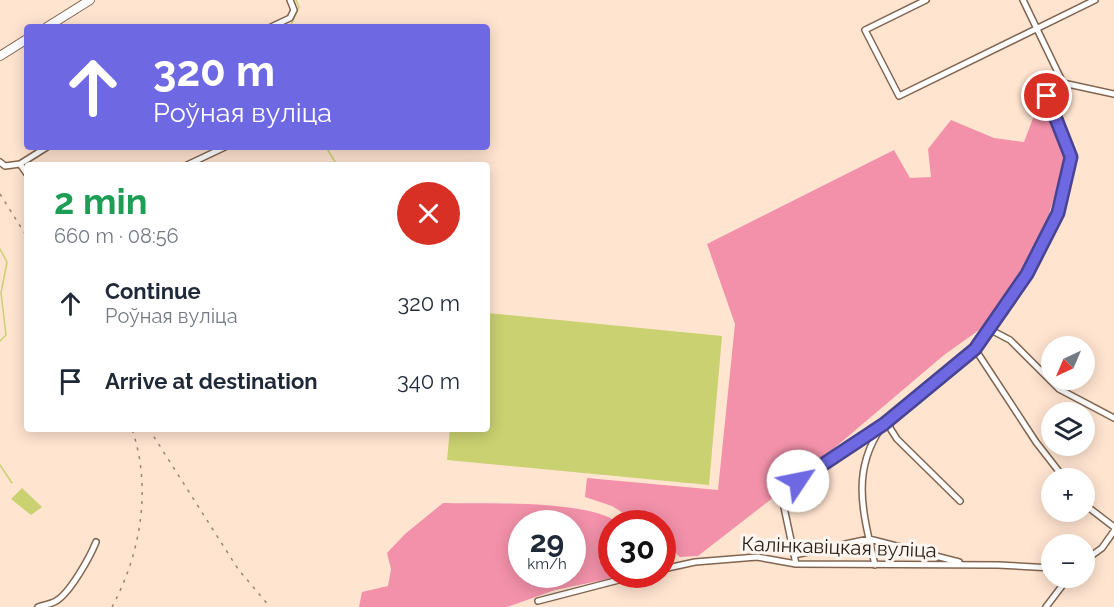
<!DOCTYPE html>
<meta charset="utf-8">
<style>
:root{--surface:#fff;--page:#f6f6f7;--text:#1f2937;--muted:#747a83}
body{margin:0;font-family:Raleway,sans-serif;background:var(--page);color:var(--text);height:100vh;display:flex;flex-direction:column;font-size:22px;white-space:nowrap}
*{box-sizing:border-box;margin:0}
p{font-size:20px;color:var(--muted)}
.icon{flex:none;width:33px;height:33px;fill:none;stroke:currentColor;stroke-width:2;stroke-linecap:round;stroke-linejoin:round}
.map{position:relative;flex:1;overflow:hidden}
.drawer{position:absolute;left:24px;top:162px;width:466px;height:270px;display:flex;flex-direction:column;background:var(--surface);border-radius:6px;box-shadow:0 3px 15px #0003}
.drawer>*{flex:none}
.top-card{position:absolute;left:24px;top:24px;width:466px;height:126px;border-radius:6px;box-shadow:0 3px 15px #0003;background:#6e68e2;color:#fff;overflow:hidden}
.needle{width:39px;rotate:224deg}
.fabs{position:absolute;left:1041px;top:336px;display:grid;gap:12px}
.fabs a{display:grid;place-items:center;width:54px;height:54px;border-radius:50%;background:var(--surface);box-shadow:0 3px 15px #0003;font-size:30px}
.speed{position:absolute;left:508px;top:510px;display:flex;gap:12px;font-size:30px;font-weight:700;text-align:center}
.speed>*{display:grid;place-content:center;width:78px;height:78px;border-radius:50%;background:var(--surface);box-shadow:0 3px 15px #0003;line-height:1}
.speed small{font-size:15px;font-weight:400}
.speed .limit{border:9px solid #d22;background:#fff;color:#111}
.pin{position:absolute;display:grid;place-items:center;width:51px;height:51px;color:#fff;margin:-26px;border:3px solid #fff;border-radius:50%;box-shadow:0 2px 6px #0007}
.me{position:absolute;width:66px;margin:-33px;rotate:56deg;stroke-linejoin:round;filter:drop-shadow(0 0 4px #0008)}
.turn{display:flex;align-items:center;gap:21px;height:126px;padding:0 30px;font-size:27px}
.turn .icon{width:78px;height:78px;stroke-width:2.5}
.turn b{display:block;font-size:42px;line-height:51px}
.round{display:grid;place-items:center;flex:none;width:63px;height:63px;border-radius:32px;background:var(--page)}
.summary{display:flex;align-items:center;justify-content:space-between;height:102px;padding:0 30px}
h1{font-size:36px;font-weight:700;line-height:45px;color:#1e9e55}
ul{padding:0;list-style:none}
li{display:flex;align-items:center;gap:18px;height:78px;padding:0 30px}
li div{flex:1}
li b{display:block;font-size:22px}
li em{font-style:normal}
.map>svg:first-child{display:block}
.forest{fill:#f391aa;fill-rule:evenodd}
.water{fill:#c9d170}
.lines{fill:none;stroke-linecap:round;stroke-linejoin:round}
.stream{stroke:#c9d170;stroke-width:1.5}
.street-casing{stroke:#826550;stroke-width:8}
.secondary-casing{stroke:#826550;stroke-width:10}
.street{stroke:#fff;stroke-width:5}
.secondary{stroke:#fff;stroke-width:8}
.rail{stroke:#998576;stroke-width:1.5;stroke-dasharray:3 6;stroke-linecap:butt}
.route-casing{stroke:#484493;stroke-width:15}
.route{stroke:#6e68e2;stroke-width:10}
.labels{text-anchor:middle;dominant-baseline:central;stroke-width:6;stroke-linejoin:round;paint-order:stroke}
.street-label{font-size:20px;fill:#291d14;stroke:#fcf5f0}
</style>
<div class="map">
<svg width="1114" height="607" viewBox="0 0 1114 607">
<rect width="100%" height="100%" fill="#ffe4d0"/>
<!-- forest -->
<path class="forest" d="M1041,97l25,61 -20,66 -31,58 -36,48 -35,25 -138,117 -108,84 -18,1 -17,-14v-19l-24,-1 -27,-17 -27,-9 2,-19 131,12 17,-166 -28,-80 187,-94 16,28 21,-1 -3,-28 23,-29 43,18 30,4z
M443,503c43,1 143,-4 176,20l-7,1v50l15,1 -72,15 -48,17h-148l3,-15 26,-6 3,-17 -4,-16 18,-19zM522,524h51v50h-51z"/>
<!-- water -->
<path class="water" d="M488,313l234,23 -13,149 -262,-25 3,-31h38z
M22,488l20,19 -11,8 -20,-16z"/>
<g class="lines">
<!-- stream -->
<path class="stream" d="M290,27l9,-20 -3,-7
M326,147l11,18
M0,249l7,13 -6,31 5,42 -6,6
M0,465l12,18"/>
<!-- street casing -->
<g class="street-casing">
<path id="street" d="M926,0l-61,30 34,66 196,-96
M1023,0l40,83
M271,27l19,-9 4,-8 -4,-10
M0,162l5,4 15,-2 27,-17
M20,164l7,10
M187,165l38,-18
M989,329l21,11 49,49 55,29
M975,349l61,93 28,36
M890,419v9l7,11 63,62
M1084,504l30,23
M794,555l75,-16 90,23
M1084,561l18,-13 12,-17
M796,564l-15,-71 103,-68 91,-76 52,-75 31,-61 13,-56 -24,-61 5,-11 11,-2 51,11
M875,565c-11,-49 -25,-92 6,-137
M663,569l32,-7 62,-5 39,7 202,1 54,3
M538,601l104,-27
M38,607c6,-2 13,-3 18,-6 14,-8 34,-44 40,-59
M1046,607l22,-29"/>
</g>
<!-- secondary casing -->
<g class="secondary-casing">
<path id="secondary" d="M47,27l43,-27
M0,56l27,-17"/>
</g>
<!-- street -->
<use href="#street" class="street"/>
<!-- secondary -->
<use href="#secondary" class="secondary"/>
<!-- rail -->
<path class="rail" d="M0,194l27,43
M149,429l89,140 32,38
M112,607c29,-54 40,-119 20,-178"/>
</g>
<g class="lines">
<!-- route casing -->
<g class="route-casing">
<path id="route" d="M798,481l86,-57 91,-75 52,-75 31,-61 13,-56 -24,-61"/>
</g>
<!-- route -->
<use href="#route" class="route"/>
</g>
<g class="labels">
<!-- street labels -->
<g class="street-label">
<text transform="translate(839 547) rotate(2)">Калінкавіцкая вуліца</text>
</g>
</g>
</svg>
<div class="fabs">
<a><svg class="needle" viewBox="-14 -14 28 28"><path d="M0-13l5 13h-10z" fill="#e53935"/><path d="M0 13l5-13h-10z" fill="#747a83"/></svg></a>
<a><svg class="icon" aria-label="layers" viewBox="0 0 24 24"><path d="M12 4l9 5-9 5-9-5zM3 14l9 5 9-5"/></svg></a>
<a>+</a>
<a>−</a>
</div>
<div class="speed"><div>29<small>km/h</small></div><div class="limit">30</div></div>
<div class="pin" style="left:1047px;top:96px;background:#d93025"><svg class="icon" aria-label="arrive" viewBox="0 0 24 24"><path d="M6 21V4h12l-3 4 3 4H6"/></svg></div>
<svg class="me" style="left:798px;top:481px" viewBox="-20 -20 40 40"><circle r="19" fill="#fff"/><path d="M0-13L10 11 0 6-10 11z" fill="#6e68e2"/></svg>
<div class="top-card">
<div class="turn"><svg class="icon" aria-label="ahead" viewBox="0 0 24 24"><path d="M12 20V5M6 11l6-6 6 6"/></svg><div><b>320 m</b>Роўная вуліца</div></div>
</div>
<section class="drawer">
<div class="summary"><div><h1>2 min</h1><p>660 m · 08:56</p></div><a class="round" style="background:#d93025;color:#fff"><svg class="icon" aria-label="close" viewBox="0 0 24 24"><path d="M6 6l12 12M18 6L6 18"/></svg></a></div>
<ul>
<li><svg class="icon" aria-label="ahead" viewBox="0 0 24 24"><path d="M12 20V5M6 11l6-6 6 6"/></svg><div><b>Continue</b><p>Роўная вуліца</p></div><em>320 m</em></li>
<li><svg class="icon" aria-label="arrive" viewBox="0 0 24 24"><path d="M6 21V4h12l-3 4 3 4H6"/></svg><div><b>Arrive at destination</b></div><em>340 m</em></li>
</ul>
</section>
</div>
